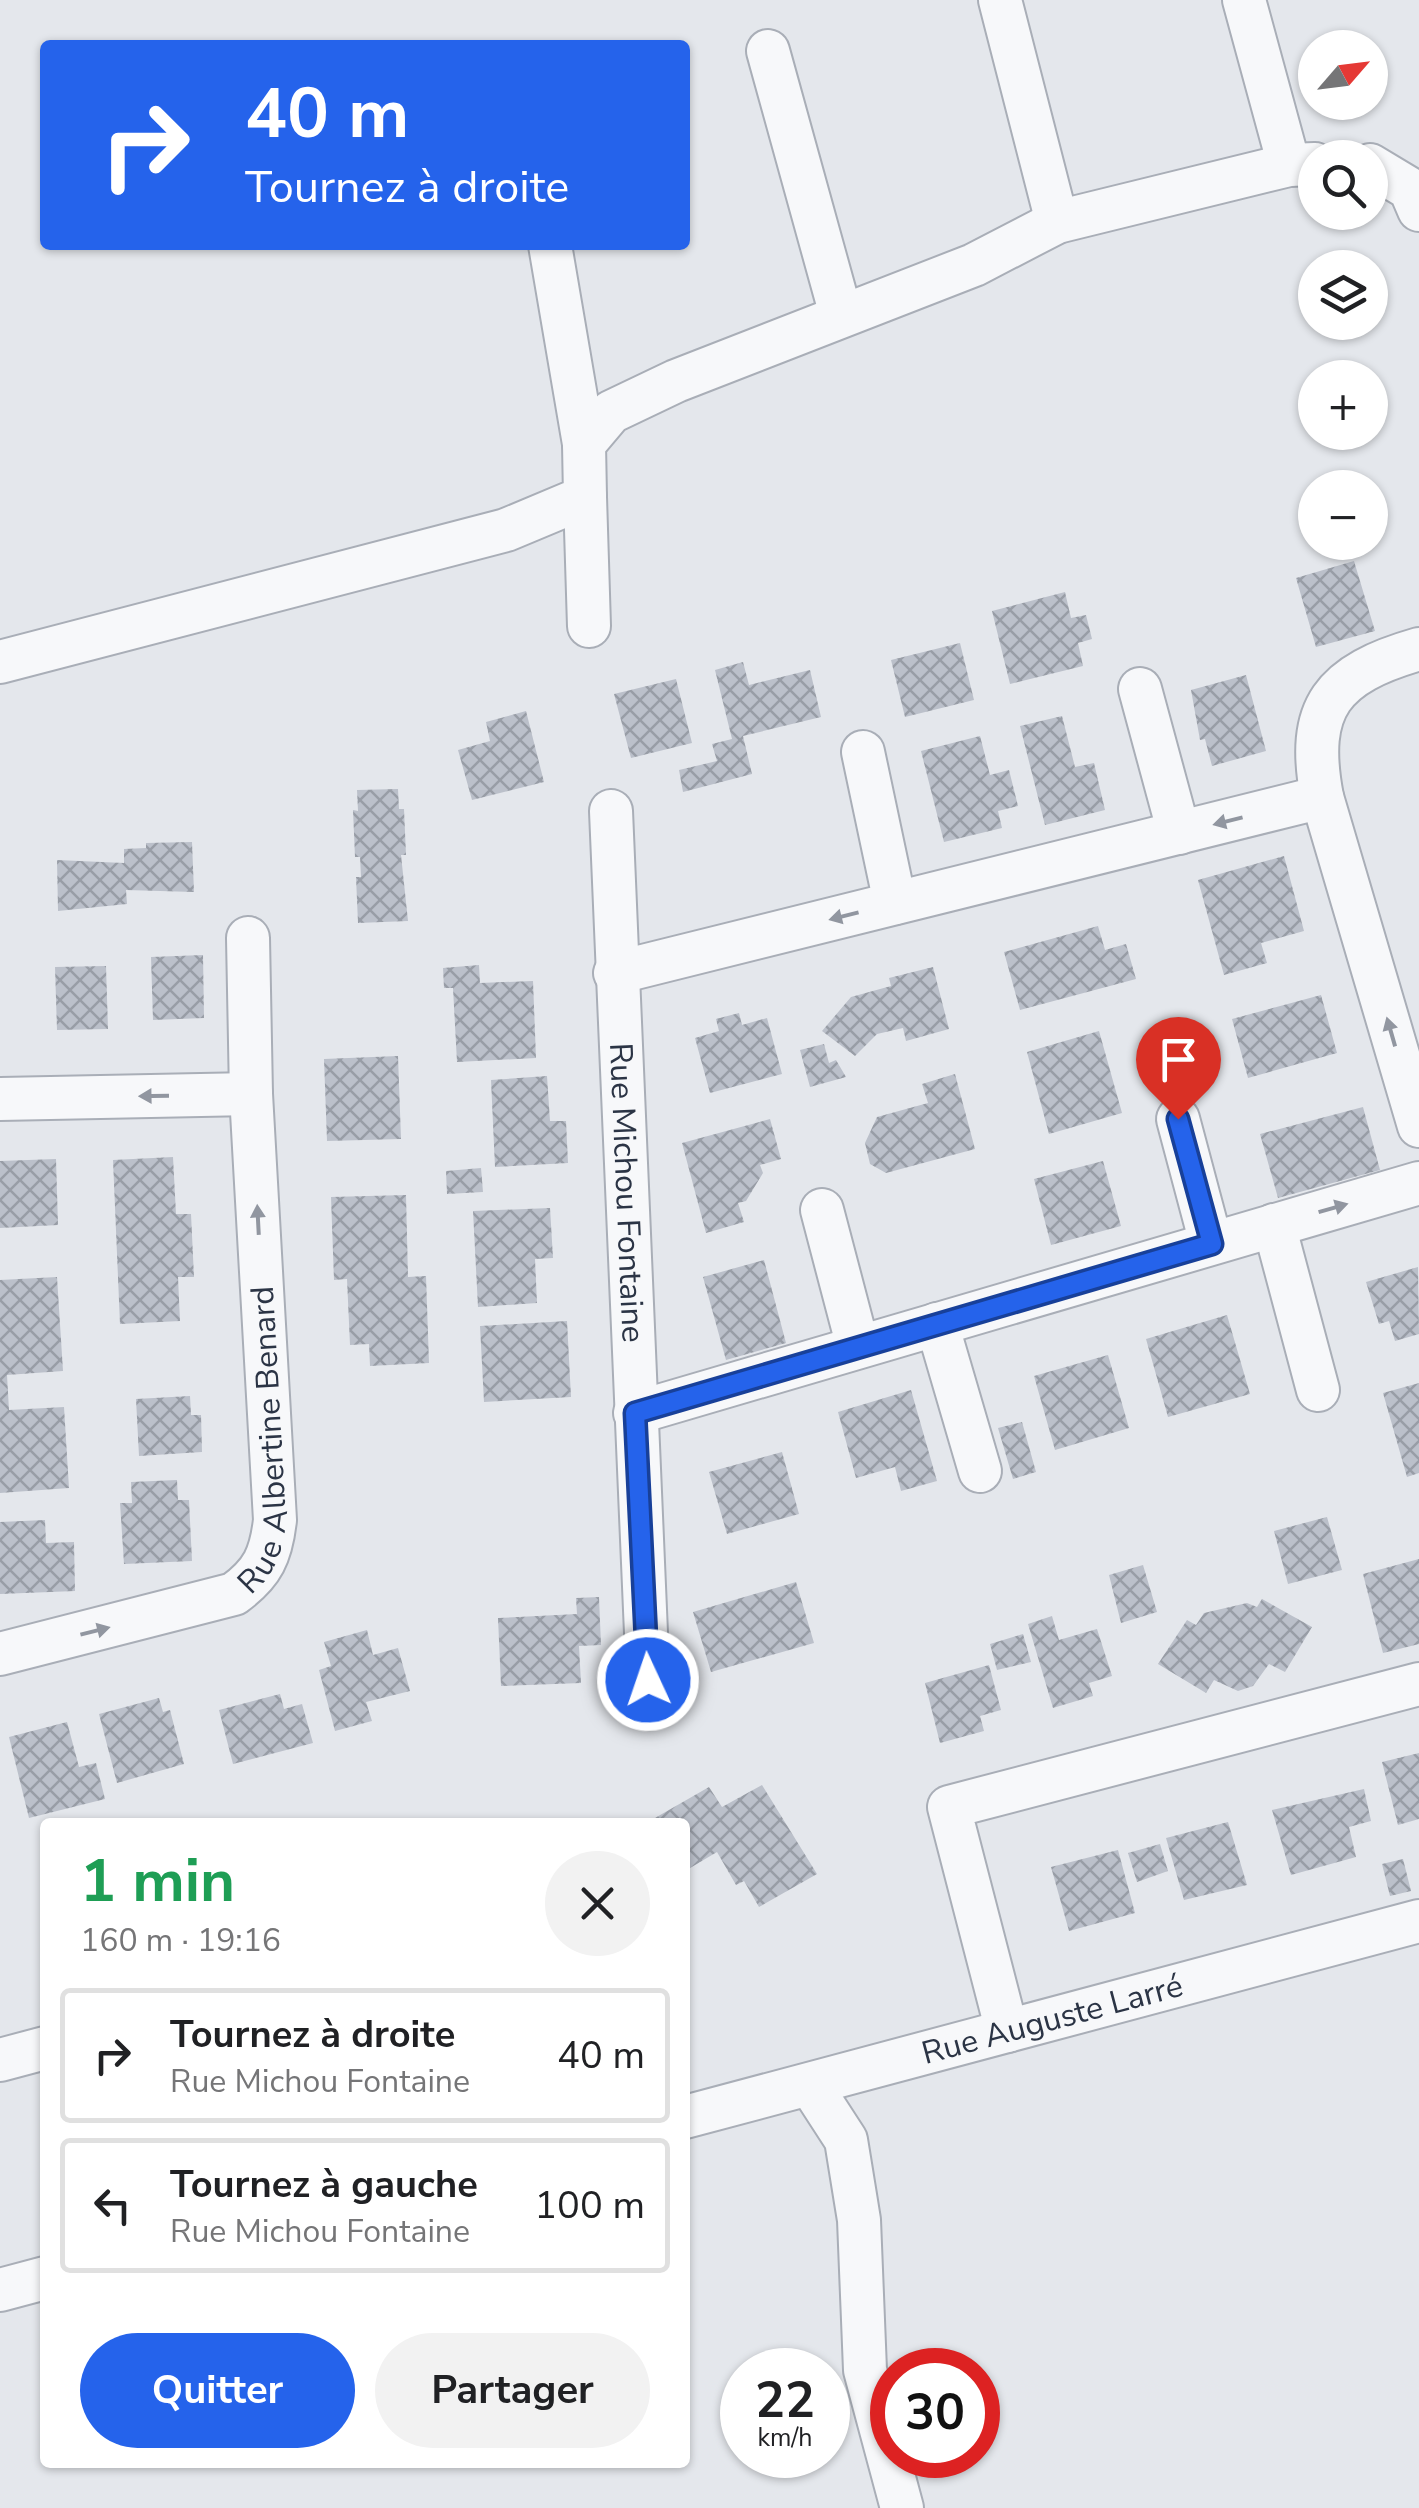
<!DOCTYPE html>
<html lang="fr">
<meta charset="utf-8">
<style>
:root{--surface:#fff;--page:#f2f2f2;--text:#202124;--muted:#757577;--line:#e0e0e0;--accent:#2563eb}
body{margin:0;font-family:"Nunito Sans",sans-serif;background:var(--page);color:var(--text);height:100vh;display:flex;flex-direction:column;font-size:38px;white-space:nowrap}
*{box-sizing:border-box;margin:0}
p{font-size:32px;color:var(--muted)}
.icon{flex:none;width:55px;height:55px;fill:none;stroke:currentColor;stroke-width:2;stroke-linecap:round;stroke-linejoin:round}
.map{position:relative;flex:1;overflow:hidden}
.sheet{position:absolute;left:40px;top:1818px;width:650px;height:650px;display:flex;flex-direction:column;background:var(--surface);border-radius:10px;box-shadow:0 2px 8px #0004}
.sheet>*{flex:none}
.banner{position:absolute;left:40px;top:40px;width:650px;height:210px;border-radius:10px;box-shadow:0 2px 8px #0004;background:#2563eb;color:#fff;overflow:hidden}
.needle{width:65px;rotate:62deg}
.buttons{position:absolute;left:1298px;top:30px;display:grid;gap:20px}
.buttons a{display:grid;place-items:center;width:90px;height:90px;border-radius:50%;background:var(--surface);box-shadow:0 2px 8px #0004;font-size:50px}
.speed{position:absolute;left:720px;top:2348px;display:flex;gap:20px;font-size:50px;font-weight:700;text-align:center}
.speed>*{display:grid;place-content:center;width:130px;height:130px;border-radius:50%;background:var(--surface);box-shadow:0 2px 8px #0004;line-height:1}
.speed small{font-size:25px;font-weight:400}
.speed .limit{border:15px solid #d22;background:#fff;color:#111}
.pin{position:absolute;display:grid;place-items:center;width:85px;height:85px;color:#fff;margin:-102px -42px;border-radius:50% 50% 50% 0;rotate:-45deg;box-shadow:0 0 10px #0007}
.pin .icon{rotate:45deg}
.me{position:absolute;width:110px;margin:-55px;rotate:357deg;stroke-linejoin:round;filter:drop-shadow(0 0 8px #0008)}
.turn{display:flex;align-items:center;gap:35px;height:210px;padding:0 40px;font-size:45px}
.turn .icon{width:130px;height:130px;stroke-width:2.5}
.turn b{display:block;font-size:70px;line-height:85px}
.round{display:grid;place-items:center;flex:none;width:105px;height:105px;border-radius:52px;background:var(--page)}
.summary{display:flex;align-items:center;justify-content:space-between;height:170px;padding:0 40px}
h1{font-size:60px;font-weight:700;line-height:75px;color:#1e9e55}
.cta{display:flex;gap:20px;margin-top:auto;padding:20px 40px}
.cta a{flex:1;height:115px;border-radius:60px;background:var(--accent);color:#fff;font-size:40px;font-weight:700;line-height:115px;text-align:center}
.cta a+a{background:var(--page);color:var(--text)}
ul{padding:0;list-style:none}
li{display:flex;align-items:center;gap:30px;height:135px;margin:0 20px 15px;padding:0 20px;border:5px solid var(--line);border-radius:10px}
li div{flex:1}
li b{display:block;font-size:38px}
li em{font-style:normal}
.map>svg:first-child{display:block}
.building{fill:url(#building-cross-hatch)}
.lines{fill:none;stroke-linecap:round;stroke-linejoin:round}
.minor-casing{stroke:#a9aeb7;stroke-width:46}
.minor{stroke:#f7f8fa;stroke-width:42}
.oneway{fill:#9196a0}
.route-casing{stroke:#184099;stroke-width:25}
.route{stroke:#2563eb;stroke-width:18}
.labels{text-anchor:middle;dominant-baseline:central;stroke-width:10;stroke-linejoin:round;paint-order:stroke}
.street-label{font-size:32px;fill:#2b3445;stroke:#f4f6f9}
</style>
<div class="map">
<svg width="1419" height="2508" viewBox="0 0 1419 2508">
<defs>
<pattern id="building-cross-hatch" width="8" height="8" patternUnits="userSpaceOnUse" patternTransform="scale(2.5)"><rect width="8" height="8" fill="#bbc0ca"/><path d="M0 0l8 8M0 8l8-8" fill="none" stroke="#989da6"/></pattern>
</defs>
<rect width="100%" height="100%" fill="#e4e7ec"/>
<!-- building -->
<path class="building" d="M1354,561l21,70 -59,16 -20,-69z
M1065,592l6,26 15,-3 6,24 -14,4 5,23 -73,18 -18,-73z
M960,643l14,57 -69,17 -14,-57z
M743,662l6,23 61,-15 11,47 -78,19 9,38 -69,18 -4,-22 38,-9 -5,-17 20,-5 -17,-69z
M1246,675l20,76 -54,15 -7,-27 -5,1 -9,-50z
M676,679l16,64 -61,15 -17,-64z
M526,711l18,71 -72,18 -14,-50 32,-9 -4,-19z
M1062,716l13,51 19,-4 11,47 -60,15 -25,-99z
M980,736l10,39 19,-5 9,36 -20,5 4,17 -58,14 -23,-91z
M398,789l1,20h5l2,46h-5l7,66 -50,2 -2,-46h5l-1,-20h-5l-2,-47 5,1 -1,-21z
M192,842l2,50 -68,-2 1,14 -69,7 -1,-51 67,3v-14l22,-1v-5z
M1284,856l20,75 -43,12 6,20 -43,12 -26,-95z
M1098,926l7,24 21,-6 10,35 -116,31 -16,-58z
M203,955l1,63 -51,2 -2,-63z
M479,965l1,18 53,-2 3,77 -79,4 -4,-74h-9l-1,-20z
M106,966l2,63 -51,1 -2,-63z
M933,967l16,62 -43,12 -3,-13 -26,6 -22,22 -33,-25 29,-34 40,-11 -2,-8z
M1321,995l16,58 -89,25 -16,-59z
M739,1013l3,12 25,-7 15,56 -72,19 -15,-55 24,-7 -3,-12z
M1099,1031l23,82 -73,21 -22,-82z
M824,1044l5,19 7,-3 10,17 -36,10 -10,-37z
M398,1056l3,83 -74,2 -3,-82z
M955,1074l20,75 -89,24 -16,-9 -5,-21 12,-26 51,-14 -6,-19z
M547,1076l3,45h16l2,42 -73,4 -4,-87z
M1363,1107l17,63 -102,28 -18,-64z
M770,1119l11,40 -21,6 3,8 -17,28 -8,2 6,19 -38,11 -24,-90z
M173,1157l3,57h15l3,63h-16l2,44 -60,3 -7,-164z
M56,1159l2,66 -58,3v-67z
M1103,1161l18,65 -70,19 -17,-66z
M481,1168l2,24 -36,2 -1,-23z
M406,1195l2,82 18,-1 3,87 -59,3 -1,-22 -19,1 -3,-66 -13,1 -3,-83z
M550,1208l3,50 -18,1 2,44 -59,4 -5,-96z
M764,1260l22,83 -60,17 -23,-83z
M1418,1267l1,67 -24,7 -6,-20 -10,3 -13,-42z
M57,1277l6,94 -56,4 2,35 55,-3 5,81 -69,5v-213z
M1227,1315l23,79 -82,23 -22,-78z
M567,1321l4,76 -87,5 -4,-76z
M1108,1355l21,73 -74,22 -21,-74z
M1419,1383v90l-12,4 -24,-84z
M911,1390l26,91 -36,10 -6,-24 -39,11 -18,-66z
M190,1396l1,19h10l1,37 -63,4 -3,-57z
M1022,1422l14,50 -23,7 -15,-51z
M782,1452l17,62 -72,20 -18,-62z
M177,1480l1,20h11l3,61 -68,3 -4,-61h12l-1,-21z
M1327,1517l15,53 -54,14 -14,-53z
M45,1520l1,23 28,-1 1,49 -75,3v-72z
M1419,1559v85l-36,9 -20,-79z
M1143,1565l14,47 -36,11 -12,-48z
M796,1582l18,61 -103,29 -18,-60z
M599,1597l2,48 -22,1 2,37 -80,3 -3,-68 79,-4 -1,-16z
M1262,1599l50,28 -27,45 -16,-8 -16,22 -15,5 -24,-11 -8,13 -48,-29 29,-44 9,5 8,-12 43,-10 10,4z
M1052,1616l7,24 38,-11 15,47 -23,7 4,13 -40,12 -25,-84z
M367,1630l6,25 25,-7 12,43 -44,11 6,19 -37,10 -16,-61 12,-4 -7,-24z
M1023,1634l8,28 -34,8 -7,-26z
M989,1665l12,45 -21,6 4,15 -44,12 -15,-60z
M280,1694l4,15 18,-5 11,39 -80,21 -14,-54z
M159,1698l4,14 7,-2 14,54 -67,19 -18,-69z
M67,1722l12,45 17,-4 9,36 -76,19 -20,-81z
M1419,1753v66l-21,6 -16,-63z
M762,1785l55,89 -58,33 -15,-26 -8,4 -19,-33 -32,19v-49h-37l61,-35 13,20z
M1364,1789l7,32 -22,6 7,30 -65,18 -19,-65z
M1228,1822l19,63 -63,15 -18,-62z
M1160,1844l8,27 -31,11 -9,-29z
M1118,1850l17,63 -66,18 -18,-64z
M1403,1859l8,32 -21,5 -8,-32z"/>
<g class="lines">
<!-- minor casing -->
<g class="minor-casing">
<g id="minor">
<path d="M1000,0l57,222"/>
<path d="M1244,0l45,165"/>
<path d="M768,51l73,264"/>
<path d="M1370,165l40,24 9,21"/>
<path d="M550,245l34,199"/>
<path d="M585,497l4,129"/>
<path d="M1419,649c-87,25 -114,58 -97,148l97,329"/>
<path d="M0,662l506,-132 79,-33 -1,-53 27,-32 65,-31 298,-116 83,-43 232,-57 26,-1"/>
<path d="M1140,689l39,144"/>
<path d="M863,752l32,151"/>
<path id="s1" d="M611,811l37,869"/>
<path d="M615,973l707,-176"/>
<path d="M0,1099l251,-5"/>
<path d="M1178,1119l33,124"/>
<path d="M822,1210l36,137"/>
<path d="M1274,1225l44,165"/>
<path d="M937,1324l43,147"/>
<path d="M635,1413l784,-230"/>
<path id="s2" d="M0,1654l234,-60c29,-21 37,-39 41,-74l-24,-426 -3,-156"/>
<path d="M1007,2031l-58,-224 470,-123"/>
<path d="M0,2060l45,-12"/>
<path d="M811,2086l35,54 13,80 6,150 37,138"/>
<path id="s3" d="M685,2117l734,-196"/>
<path d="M0,2290l45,-12"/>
</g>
</g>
<!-- minor -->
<use href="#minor" class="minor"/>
</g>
<!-- one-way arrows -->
<defs><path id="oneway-solid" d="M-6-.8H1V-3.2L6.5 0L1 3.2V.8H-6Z" transform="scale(2.5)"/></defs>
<g class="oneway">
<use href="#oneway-solid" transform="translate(1228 821) rotate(166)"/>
<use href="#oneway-solid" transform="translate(844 916) rotate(166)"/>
<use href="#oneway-solid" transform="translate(1391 1032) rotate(-106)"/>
<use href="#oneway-solid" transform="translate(154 1096) rotate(179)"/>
<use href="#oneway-solid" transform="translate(1333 1208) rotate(-16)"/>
<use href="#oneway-solid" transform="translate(258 1220) rotate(-93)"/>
<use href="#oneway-solid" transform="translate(95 1631) rotate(-14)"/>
</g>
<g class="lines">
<!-- route casing -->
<g class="route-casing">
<path id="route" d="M648,1680l-13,-267 577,-169 -34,-125"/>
</g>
<!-- route -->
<use href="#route" class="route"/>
</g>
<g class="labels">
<!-- street labels -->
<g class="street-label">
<text stroke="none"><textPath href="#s1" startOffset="382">Rue Michou Fontaine</textPath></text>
<text stroke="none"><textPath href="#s2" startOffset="408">Rue Albertine Benard</textPath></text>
<text stroke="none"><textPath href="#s3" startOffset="380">Rue Auguste Larré</textPath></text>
</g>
</g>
</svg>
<div class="buttons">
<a><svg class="needle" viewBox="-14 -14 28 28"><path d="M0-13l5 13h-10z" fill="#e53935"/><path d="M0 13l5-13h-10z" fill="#757577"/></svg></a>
<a><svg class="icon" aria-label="search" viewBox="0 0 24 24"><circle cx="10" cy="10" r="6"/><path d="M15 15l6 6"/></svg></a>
<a><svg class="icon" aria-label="layers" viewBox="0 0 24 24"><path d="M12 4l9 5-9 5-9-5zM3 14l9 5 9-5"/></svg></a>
<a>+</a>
<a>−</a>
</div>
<div class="speed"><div>22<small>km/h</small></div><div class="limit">30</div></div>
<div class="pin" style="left:1178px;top:1119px;background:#d93025"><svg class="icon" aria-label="arrive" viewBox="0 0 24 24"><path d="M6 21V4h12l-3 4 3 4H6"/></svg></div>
<svg class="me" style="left:648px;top:1680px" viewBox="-20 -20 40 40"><circle r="17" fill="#2563eb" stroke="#fff" stroke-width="3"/><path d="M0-11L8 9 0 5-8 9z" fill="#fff"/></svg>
<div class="banner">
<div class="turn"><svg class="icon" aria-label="right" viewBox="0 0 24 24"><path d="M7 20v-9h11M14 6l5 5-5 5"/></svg><div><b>40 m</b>Tournez à droite</div></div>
</div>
<section class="sheet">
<div class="summary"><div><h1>1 min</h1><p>160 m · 19:16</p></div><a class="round"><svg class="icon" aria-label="close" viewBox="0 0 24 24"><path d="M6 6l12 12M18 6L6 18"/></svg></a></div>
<ul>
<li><svg class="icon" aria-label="right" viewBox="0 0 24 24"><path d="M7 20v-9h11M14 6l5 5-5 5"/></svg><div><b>Tournez à droite</b><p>Rue Michou Fontaine</p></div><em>40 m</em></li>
<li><svg class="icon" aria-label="left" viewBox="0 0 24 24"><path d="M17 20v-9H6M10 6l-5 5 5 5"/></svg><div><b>Tournez à gauche</b><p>Rue Michou Fontaine</p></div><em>100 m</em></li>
</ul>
<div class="cta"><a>Quitter</a><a>Partager</a></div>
</section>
</div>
